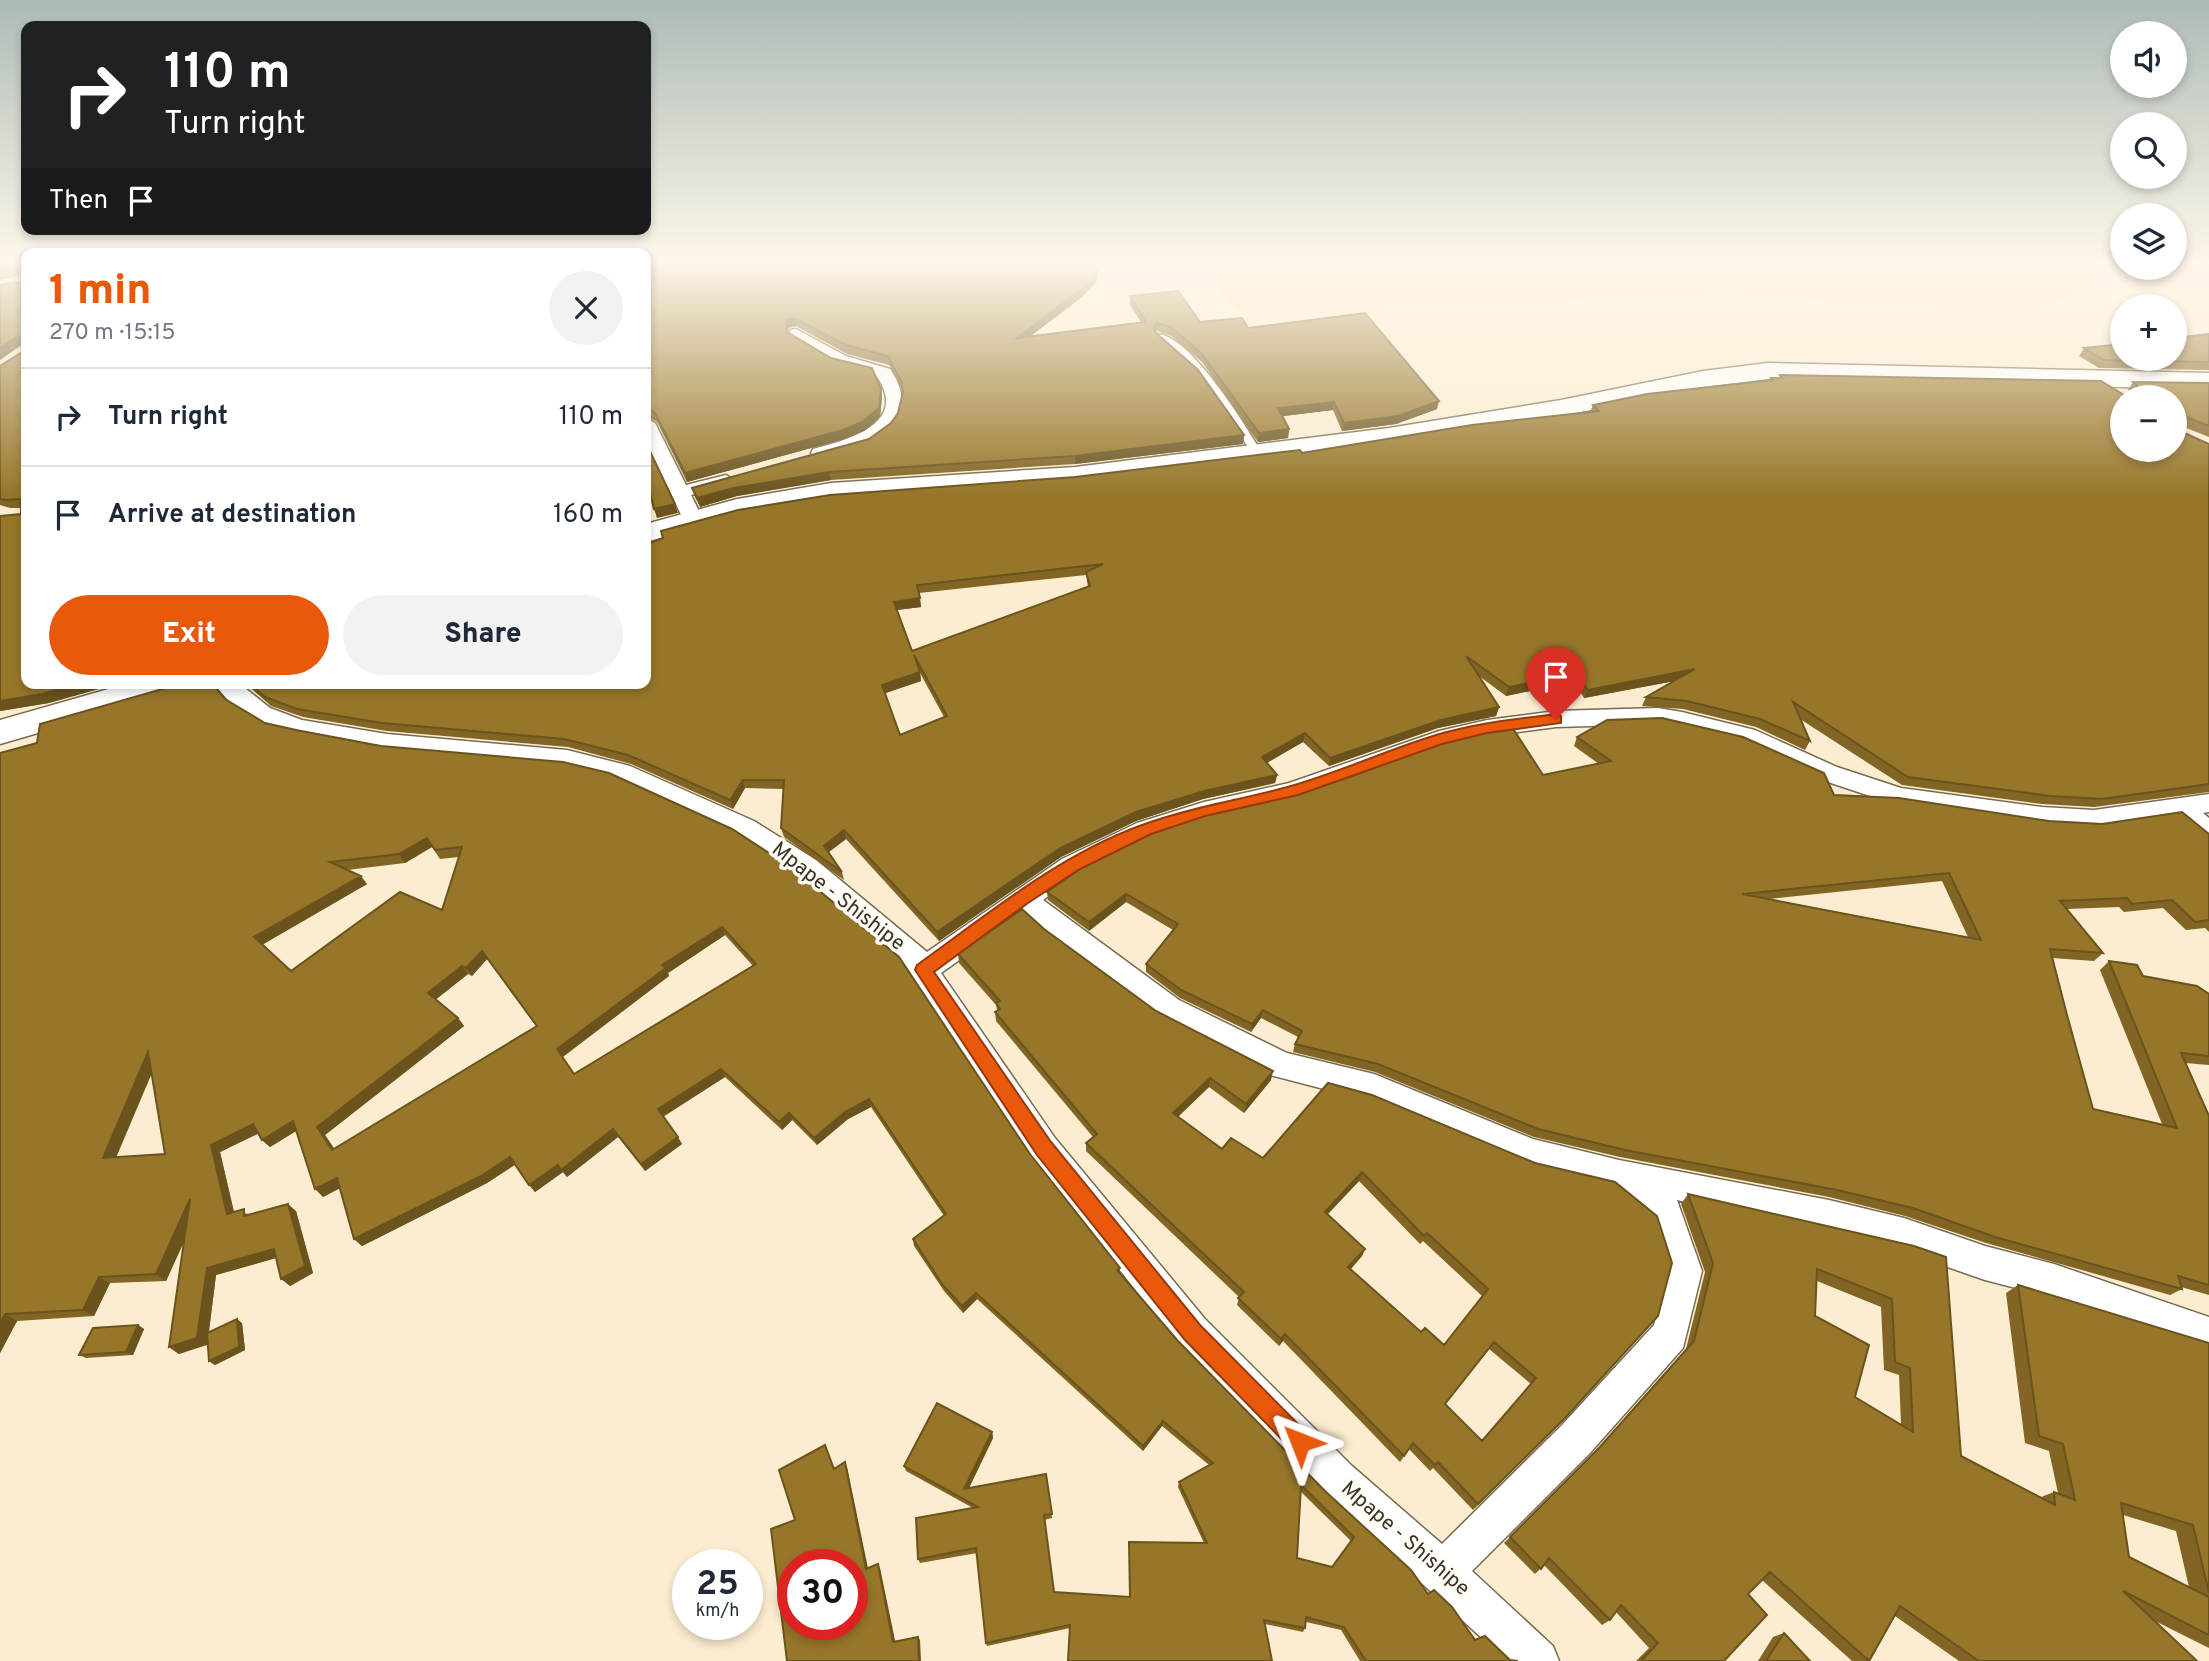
<!DOCTYPE html>
<meta charset="utf-8">
<style>
:root{--surface:#fff;--page:#f2f2f3;--text:#1f2937;--muted:#747a83;--line:#e0e1e3;--accent:#ea580c}
body{margin:0;font-family:Overpass,sans-serif;background:var(--page);color:var(--text);height:100vh;display:flex;flex-direction:column;font-size:26px;white-space:nowrap}
*{box-sizing:border-box;margin:0}
p{font-size:23px;color:var(--muted)}
.icon{flex:none;width:38px;height:38px;fill:none;stroke:currentColor;stroke-width:2;stroke-linecap:round;stroke-linejoin:round}
.map{position:relative;flex:1;overflow:hidden}
.panel{position:absolute;left:21px;top:248px;width:630px;height:441px;display:flex;flex-direction:column;background:var(--surface);border-radius:14px;box-shadow:0 4px 10px #0003}
.panel>*{flex:none}
.top-card{position:absolute;left:21px;top:21px;width:630px;height:214px;border-radius:14px;box-shadow:0 4px 10px #0003;background:#202124;color:#fff;overflow:hidden}
.tools{position:absolute;left:2110px;top:21px;display:grid;gap:14px}
.tools a{display:grid;place-items:center;width:77px;height:77px;border-radius:50%;background:var(--surface);box-shadow:0 4px 10px #0003;font-size:35px}
.speed{position:absolute;left:672px;top:1549px;display:flex;gap:14px;font-size:35px;font-weight:700;text-align:center}
.speed>*{display:grid;place-content:center;width:91px;height:91px;border-radius:50%;background:var(--surface);box-shadow:0 4px 10px #0003;line-height:1}
.speed small{font-size:18px;font-weight:400}
.speed .limit{border:10px solid #d22;background:#fff;color:#111}
.pin{position:absolute;display:grid;place-items:center;width:60px;height:60px;color:#fff;margin:-72px -30px;border-radius:50% 50% 50% 0;rotate:-45deg;box-shadow:0 0 7px #0007}
.pin .icon{rotate:45deg}
.me{position:absolute;width:77px;margin:-38px;rotate:315deg;stroke-linejoin:round;filter:drop-shadow(0 0 5px #0008)}
.turn{display:flex;align-items:center;gap:24px;height:147px;padding:0 28px;font-size:32px}
.turn .icon{width:91px;height:91px;stroke-width:2.5}
.turn b{display:block;font-size:49px;line-height:60px}
.then{display:flex;align-items:center;height:66px;padding:0 28px;background:#0003;gap:14px;font-size:26px}
.round{display:grid;place-items:center;flex:none;width:74px;height:74px;border-radius:37px;background:var(--page)}
.head{display:flex;align-items:center;justify-content:space-between;height:119px;padding:0 28px}
h1{font-size:42px;font-weight:800;line-height:52px;color:var(--accent)}
.action{display:flex;gap:14px;margin-top:auto;padding:14px 28px}
.action a{flex:1;height:80px;border-radius:42px;background:var(--accent);color:#fff;font-size:28px;font-weight:800;line-height:80px;text-align:center}
.action a+a{background:var(--page);color:var(--text)}
ul{padding:0;list-style:none}
li{display:flex;align-items:center;gap:21px;height:98px;padding:0 28px;border-top:2px solid var(--line)}
li div{flex:1}
li b{display:block;font-size:26px}
li em{font-style:normal}
.map>svg:first-child{display:block}
.built{fill:#f3e1bd}
.lines{fill:none;stroke-linecap:round;stroke-linejoin:round}
.lane-casing{stroke:#776a50;stroke-width:3}
.street-casing{stroke:#776a50;stroke-width:3}
.secondary-casing{stroke:#776a50;stroke-width:3}
.lane{fill:#fff;fill-rule:evenodd}
.street{fill:#fff;fill-rule:evenodd}
.secondary{fill:#fff;fill-rule:evenodd}
.wall{fill:#826524;fill-rule:evenodd}
.shaded-wall{fill:#6a531d}
.building{fill:#97762a;stroke:#6a531d;stroke-width:2;fill-rule:evenodd}
.route{fill:#ea580c;stroke:#983908;stroke-width:2}
.labels{text-anchor:middle;dominant-baseline:central;stroke-width:7;stroke-linejoin:round;paint-order:stroke}
.street-label{font-size:21px;fill:#393328;stroke:#fffcf6}
</style>
<div class="map">
<svg width="2209" height="1661" viewBox="0 0 2209 1661">
<rect width="100%" height="100%" fill="#fcedd0"/>
<!-- built -->
<path class="built" d="M1189,262h934v6h22l-118,42 -300,-17 -489,17z"/>
<g class="lines">
<!-- lane casing -->
<g class="lane-casing">
<path id="lane" d="M1156,334c33,-1 90,92 106,119l-1,2h-8c-29,-46 -51,-85 -97,-117z"/>
</g>
<!-- street casing -->
<g class="street-casing">
<path id="street" d="M796,329l50,27 44,13c30,44 -2,72 -44,83 -11,3 -22,8 -33,5l-2,-4 2,-4c35,-9 99,-26 62,-75l-41,-10 -44,-26v-8z
M646,418l9,5 31,62 40,-10 10,6 -3,4 -42,10 12,24 -3,4 -7,2 -10,-6 -37,-78z
M214,684h26l30,24 32,12 85,14 180,16 63,16 124,55 62,39 111,92 135,-93 75,-36 67,-21 85,-19 150,-52 48,-11 69,-9 102,-3 24,4 73,18 82,37 64,21 141,19 52,3 115,-16v18l-6,1 6,5v25l-9,-3 -26,-22 -80,12 -52,-3 -142,-21 -81,-27 -80,-36 -57,-15 -24,-4 -102,3 -69,9 -43,10 -142,51 -96,23 -51,17 -73,36 -39,27 136,100 108,53 87,21 159,65 86,21 210,40 75,18 81,28 69,18 155,53v36l-155,-55 -69,-18 -81,-28 -227,-52 25,71 -19,77 -93,105 -118,118 81,75 6,15h-52l-183,-167 -145,-149 -146,-185 -130,-197 -107,-89 -60,-39 -122,-56 -47,-11 -180,-16 -85,-16 -30,-7 -18,-9 -21,-14zM1023,915l23,21 111,82 113,57 100,26 161,68 79,19 43,35 15,48 -14,54 -92,100 -120,119 -90,-78 -147,-147 -150,-181 -114,-165z"/>
</g>
<!-- secondary casing -->
<g class="secondary-casing">
<path id="secondary" d="M1768,363l441,10v16l-441,-10 -65,8 -142,29 -172,28 -314,39 -244,18 -91,15 -94,26v-18l91,-25 94,-16 244,-16 314,-39 172,-28 142,-29z
M126,684h58l-5,8 -179,52v-24z"/>
</g>
<!-- lane -->
<use href="#lane" class="lane"/>
<!-- street -->
<use href="#street" class="street"/>
<!-- secondary -->
<use href="#secondary" class="secondary"/>
</g>
<!-- wall -->
<path class="wall" d="M0,262h26v422h90l-67,19 -49,8v-195l21,-2v-6h-11l-10,-3v-139l22,-14v-7l-22,15v-75l23,-4v-6l-23,5z
M646,262l451,19 -15,16 -51,39 110,-14 -11,-17v-9l70,26 48,6 189,81 -41,15 -54,7 -9,-21 -51,6 7,13 -1,9 -30,4 -56,-80 -31,-26 -14,-5 -2,1 89,103 -1,9 -168,20 -244,16 -94,16 -37,11 -5,-10 -3,-9 177,-49 22,-16 7,-10 5,-20 -1,-4 -13,-24 -42,-11 -51,-28 -8,2v5l93,56 1,8 -2,20 -16,14 -20,8 -157,43 -30,-60 -11,-6z
M2209,334v36l-110,-2 -20,-12 5,-8z
M1780,375l344,20 7,-2 -3,-3 5,-8 76,1v54l-30,-12 1,6 29,13v348l-115,15 -52,-3 -140,-19 -102,-66 10,22 -5,9 -49,-23 -73,-18 -41,-3 4,-9 28,-16 -90,17 -3,-5 -8,2 -9,-11 -58,12 -27,-20 20,31 -3,9 -58,12 -109,38 -26,-24 -36,21 10,12 -2,8 -72,16 -67,22 -75,36 -122,84 -93,-102 -17,13 13,20 2,8 -60,-43 -3,-9 3,-39 -39,-1 -12,21 -102,-45 -63,-17 -181,-16 -84,-14 -32,-11 -25,-22h400l429,-207 227,-24 288,-41 3,-7 177,-24 1,-3h8zM1086,575l2,12 -176,64 -15,-41 24,-3 -2,-14zM920,673l24,44 -44,18 -15,-42 36,-12z
M225,699l40,24 31,7 85,16 182,16 467,392 90,114v6l58,67 147,150 150,149 35,20 8,1h-158l-19,-31 -35,-8 -1,6 -2,4 -38,-8 -195,4 -83,18 -1,-3 -9,-90 -57,10 -2,-4 55,-51 -67,-37 -2,-5 88,-34 1,6 -24,50 77,-14 6,44 -8,2 10,72 75,5 75,-54 -26,-56 1,-5 30,-17 -47,-39 -19,25 -166,-152 -14,14 -19,-22 -30,-45 -1,-7 31,-23 -73,-109 -23,12 -31,26 -25,-25 -10,10 -57,-53 -62,40 19,27 -37,27 -27,-34 -51,40 -4,-5 -28,20 -20,-27 -28,18 -125,63 -8,-7 -14,-51 -17,9 -27,-66 -26,16 -8,-7 -4,-7 -38,19 14,60 16,2 46,-3 17,62 -23,13 -14,-28 -60,17 -7,57 33,-9 3,27 -30,15 -6,-4 -1,-18 -29,11 -10,-7 16,-107 -19,41 -56,2 -16,33 -77,5 -17,32v-600zM432,847l8,12 19,-2 -17,53 -151,61 -28,-27 104,-60 -20,-14 58,-7zM725,935l28,31 -179,108 -11,-17 106,-81 -1,-3zM487,959l49,67 -202,123 -9,-14 139,-109 -6,-8 -22,-19 32,-25 4,2zM152,1073l13,81 -49,3zM1301,1492l50,49 -19,26 -35,-9z
M1577,737l257,58 215,26 160,13v98l-4,-4 -19,2 -23,-22 -39,4 -5,-5 -52,2 36,44 -9,8 -42,-3 15,57 26,94 69,15 -62,-154 9,-9 34,15 66,18v71l-24,-2 24,53v179l-28,-8 1,2 -12,6 -184,-52 -81,-27 -76,-19 -209,-40 -86,-20 -159,-65 -82,-20 2,-8 3,-7 -37,-19 -10,14 -71,-34 -34,-26v-8l27,-34 -47,-28 -37,29 -41,-31 -1,-8 496,-117 56,-11 -25,-18zM1942,881l26,56 -199,-38z
M1044,929l112,82 115,69 -27,33 -35,-26 -31,30 44,32 41,9 272,5 25,260 -87,87 -40,-42 -3,3 -21,-22 -9,13 -117,-121 -4,5 -42,-41 2,-8 -153,-146v-8l7,-6 -97,-116 -1,-9 2,-2 -1,-5 -37,-42 -1,-9zM1359,1181l61,63 3,-3 59,55 -38,49 -23,-13 -70,-63 11,-13 3,-7 -37,-35zM1489,1349l42,35 -49,57 -37,-37z
M1688,1194l226,52 47,210 80,41 13,-5 4,1 -9,-42 -24,-8 -19,-150 12,-8 191,58v305l-56,-28 44,41h-238l-64,-45 -25,45h-18l-90,-81 -14,14 -24,67h-88l13,-13 -33,-36 -6,8 -8,5 -58,-60 -9,9 -31,-31 88,-88 94,-106 19,-77 -24,-68zM1817,1281l64,26 3,63 15,5 2,49 -46,-27 -40,-81zM2123,1515l53,16 13,56 -60,-30z
M138,1325l6,4 -11,26 -47,3 -7,-3z
M1784,1633l26,28h-52l15,-24z"/>
<!-- shaded-wall -->
<path class="shaded-wall" d="M2095,262h19l-20,3z
M21,267l5,7 -26,6v-8z
M1097,273v8l-15,16 -65,49v-8z
M794,318l2,8 -8,2 1,12 -3,-20z
M21,334l5,7 -26,19v-12z
M881,389l1,8 -2,20 -16,14 -20,8 -157,43 -2,-9z
M1439,401l-2,8 -41,15 -54,7 2,-8z
M1334,402l-1,8 -56,7 1,-9z
M1289,429l-1,9 -30,4 1,-9z
M1244,435l-1,9 -168,20v-8z
M829,472l2,8 -94,16 -37,11 -3,-9 37,-10z
M649,489l2,9 -5,1v-9z
M675,504l3,9 -21,5 -3,-9z
M920,598l1,9 -25,3 -2,-8z
M1695,669l-4,9 -107,20 4,-8z
M920,672l1,9 -38,13 -1,-9z
M1567,675l-3,9 -58,12 3,-9z
M78,684h38l-67,19 -49,8v-10z
M1584,685l-3,8 -8,2 3,-9z
M1499,707l-3,9 -58,12 -109,38 1,-8 111,-38z
M1305,733l-2,9 -42,24 1,-9z
M1277,775l-2,8 -72,16 -67,22 -75,36 -122,84 -2,-9 123,-84 76,-36 68,-21z
M743,780l2,8 -12,21 -3,-9z
M844,830l2,9 -20,15 -2,-8z
M427,838l5,9 -27,16 -6,-9z
M361,876l6,8 -105,61 -8,-8z
M1126,894v8l-37,29v-9z
M722,927l3,8 -57,38 1,3 -107,81 -5,-8 105,-84z
M482,951l5,8 -15,17 -6,-8z
M462,966l6,8 -34,27 -6,-8z
M1263,1010l-2,8 -10,14 1,-8z
M458,1018l6,8 -139,109 15,22 -8,-7 -15,-23z
M148,1052l9,8 -44,105 -10,-7z
M721,1069l4,8 -63,40 -4,-8z
M1273,1071l-2,9 -27,33 2,-9z
M1210,1078l-1,9 -37,35 1,-9z
M869,1099l2,8 -23,12 -31,26 -3,-7 31,-26z
M789,1113l3,7 -10,10 -3,-8z
M293,1121l8,7 -31,19 -8,-7z
M253,1124l9,8 -42,20 16,69 -9,-7 -16,-69z
M613,1129l5,8 -51,40 -4,-5 -28,20 -6,-7 29,-20z
M678,1137l4,7 -37,27 -4,-7z
M510,1157l5,7 -28,19 -125,63 -8,-7z
M1362,1172l-3,9 -37,39 3,-8z
M337,1178l7,8 -21,11 -8,-8z
M190,1199l9,8 -33,74 -10,-7z
M288,1204l8,7 17,62 -23,13 -9,-7z
M274,1249l9,7 -67,19 -9,70 -28,9 -10,-7 38,-79z
M1365,1249l-3,7 -16,18 2,-7z
M99,1277l11,6 -16,33 -11,-6z
M976,1293l1,6 -14,14 -1,-7z
M5,1314l12,7 -17,32v-29z
M237,1319l5,4 3,27 -30,15 -6,-4z
M138,1325l6,4 -11,26 -7,-3z
M1285,1334l-2,7 -4,5 2,-7z
M1163,1421l-1,5 -19,25v-5z
M992,1432l1,6 -27,56 -2,-5z
M845,1462l2,5 22,106 -3,-4z
M878,1564l2,4 16,77 -3,-3z
M918,1637l2,3 1,21h-2z"/>
<!-- building -->
<path class="building" d="M0,262h26v422h52l-36,10 -42,7v-185l21,-2v-15l-17,1 -4,-1v-133l22,-14 -1,-18 -21,14v-63l23,-4 1,-12 -3,-2 -21,5z
M646,262h449l2,11 -15,16 -65,49 129,-16 -16,-26 48,-5 22,31 42,-4 6,10 117,-15 74,88 -41,15 -54,7 -10,-21 -56,6 11,21 -30,4 -57,-79 -31,-27 -14,-4 -3,3 1,6 43,38 46,65 -169,21 -246,16 -95,16 -37,10 -5,-10 177,-49 22,-16 7,-10 5,-21 -2,-11 -13,-25 -42,-11 -52,-27 -8,2 1,12 44,26 41,10 9,21 -2,19 -17,14 -19,8 -158,43 -30,-60 -9,-5z
M2209,334v28l-105,-2 -20,-12 39,-4v15h52v-21z
M1780,375l321,6 23,14 17,-5 -8,-8 76,1v43l-30,-12 1,17 29,13v340l-107,15 -52,-3 -142,-19 -115,-75 17,39 -50,-22 -73,-18 -41,-4 49,-28 -107,21 -4,-5 -8,1 -9,-11 -58,12 -43,-31 33,51 -58,13 -111,38 -25,-25 -43,24 15,18 -73,16 -68,21 -76,36 -123,84 -93,-102 -20,16 18,26 -61,-44 3,-48h-41l-13,20 -102,-45 -64,-16 -182,-16 -85,-14 -32,-12 -16,-13h397v-140l17,-6 -2,-7 77,-21 92,-15 245,-18 225,-27 2,3 170,-28 127,-14 -6,-6 54,-11 126,-14 -2,-2h11zM2123,397h52v53h-52zM1103,564l-17,8 4,14 -178,65 -18,-49 26,-4 -3,-13zM914,655l33,61 -47,19 -18,-50 38,-13z
M646,443l29,61 -21,5 -5,-20 -3,1z
M174,684h39l12,15 40,24 31,7 85,16 182,16 46,11 123,56 60,39 107,89 131,197 90,114 -3,2 61,71 147,150 86,79 17,24 6,-4 18,17 23,33 10,-4 25,24 8,1h-152l-22,-34 -38,-10 -1,11 -41,-8 8,41h-204l2,-36 -84,18 -10,-95 -58,11 -2,-41 62,-11 -74,-41 33,-63 55,29 -28,57 82,-15 6,40 -8,1 10,77 76,5 -1,-55 78,1 -28,-61 34,-19 -50,-42 -20,25 -167,-153 -14,13 -20,-22 -29,-45 33,-25 -77,-115 -24,13 -31,26 -25,-25 -10,9 -58,-53 -63,40 20,28 -37,27 -28,-35 -52,41 -3,-5 -29,20 -19,-28 -29,19 -127,63 -17,-61 -22,11 -22,-68 -31,19 -9,-16 -42,21 16,69 17,-5v7l44,-12 17,62 -24,13 -7,-30 -67,19 -10,70 -28,9 21,-148 -34,75 -57,3 -16,33 -78,4 -5,10v-571l37,-10 3,-19 133,-38zM427,838l8,12 27,-3 -20,63 -42,-18 -109,79 -37,-34 107,-61 -31,-14 69,-8zM722,927l34,37 -182,110 -17,-25 109,-81 -4,-3zM482,951l55,75 -205,124 -15,-23 141,-109 -30,-25 34,-27 4,2zM148,1052l17,102 -62,4zM1301,1485l53,52 -22,30 -35,-9z
M1662,718l81,19 81,36 10,22 65,3 150,23 53,3 80,-12 27,22v86l-14,2 -23,-22 -40,4 -5,-6 -67,3 43,52 -53,-4 17,66 26,94 84,19 -68,-167 28,4 6,11 54,10 12,8v62l-28,-3 28,63v169l-31,-9 4,13 -187,-52 -82,-29 -76,-18 -212,-40 -87,-21 -160,-65 -83,-20 7,-13 -39,-21 -11,14 -71,-34 -35,-26 32,-40 -52,-30 -37,28 -42,-30 36,-25 73,-36 52,-17 142,-37 97,-37 65,-13 31,48 68,-14 -34,-24 30,-17zM1949,873l32,67 -239,-46z
M1022,909l22,20 112,82 117,60 -27,33 -36,-26 -37,35 49,36 9,-11 32,20 65,-75 44,12 163,68 80,19 42,34 15,47 -14,53 -92,101 -88,87 -40,-42 -3,3 -22,-22 -9,13 -119,-122 -4,5 -43,-41 6,-6 -158,-149 11,-9 -102,-122 5,-3 -4,-6 4,-2 -42,-47zM1362,1172l62,64 3,-3 61,56 -44,56 -19,-17 -4,4 -73,-65 17,-18 -40,-37zM1494,1342l42,36 -54,63 -37,-37z
M1688,1194l226,52 32,11 15,199 94,49 -1,-13 21,8 -12,-56 -24,-8 -21,-151 191,58v250l-16,-68 -72,-22 8,54 80,40v38l-86,-44 74,70h-218l-79,-55 -31,55 -99,-89 -22,22 19,21 -43,46h-83l17,-18 -37,-38 -11,15 -61,-62 -8,11 -31,-32 89,-89 95,-107 19,-78zM1817,1269l75,30 3,63 15,6 3,64 -58,-35 14,-52 -54,-29z
M237,1319l2,28 -30,14 -2,-28z
M138,1325l-12,27 -47,3 14,-27z
M825,1445l9,24 11,-7 21,107 12,-5 15,78 25,-5 1,24h-132l-16,-132 24,-9 -16,-50zM793,1564h59v60h-59z
M1784,1633l26,28h-44z"/>
<!-- sky -->
<linearGradient id="sky" x2="0" y2="1"><stop stop-color="#acbbb4"/><stop offset="0.53" stop-color="#fef7ea"/><stop offset="1" stop-color="#fef7ea" stop-opacity="0"/></linearGradient>
<rect width="2209" height="495" fill="url(#sky)"/>
<!-- route -->
<path class="route" d="M1556,714l5,2v7l-74,10 -45,11 -144,51 -93,21 -54,18 -73,36 -50,33 -94,69 117,170 149,183 108,109 3,8 -3,8 -8,3 -8,-3 -107,-110 -148,-185 -122,-185 2,-5c71,-51 142,-110 225,-140 49,-18 99,-25 149,-39 49,-14 96,-36 145,-51 40,-12 80,-16 120,-21z"/>
<g class="labels">
<!-- street labels -->
<g class="street-label">
<text transform="translate(838 897) rotate(38)">Mpape - Shishipe</text>
<text transform="translate(1405 1539) rotate(41)">Mpape - Shishipe</text>
</g>
</g>
</svg>
<div class="tools">
<a><svg class="icon" aria-label="sound" viewBox="0 0 24 24"><path d="M4 9h4l5-4v14l-5-4H4zM17 9q2 3 0 6"/></svg></a>
<a><svg class="icon" aria-label="search" viewBox="0 0 24 24"><circle cx="10" cy="10" r="6"/><path d="M15 15l6 6"/></svg></a>
<a><svg class="icon" aria-label="layers" viewBox="0 0 24 24"><path d="M12 4l9 5-9 5-9-5zM3 14l9 5 9-5"/></svg></a>
<a>+</a>
<a>−</a>
</div>
<div class="speed"><div>25<small>km/h</small></div><div class="limit">30</div></div>
<div class="pin" style="left:1556px;top:719px;background:#d93025"><svg class="icon" aria-label="arrive" viewBox="0 0 24 24"><path d="M6 21V4h12l-3 4 3 4H6"/></svg></div>
<svg class="me" style="left:1300px;top:1442px" viewBox="-20 -20 40 40"><path d="M0-17L14 15 0 8-14 15z" fill="#ea580c" stroke="#fff" stroke-width="4"/></svg>
<div class="top-card">
<div class="turn"><svg class="icon" aria-label="right" viewBox="0 0 24 24"><path d="M7 20v-9h11M14 6l5 5-5 5"/></svg><div><b>110 m</b>Turn right</div></div>
<div class="then">Then<svg class="icon" aria-label="arrive" viewBox="0 0 24 24"><path d="M6 21V4h12l-3 4 3 4H6"/></svg></div>
</div>
<section class="panel">
<div class="head"><div><h1>1 min</h1><p>270 m · 15:15</p></div><a class="round"><svg class="icon" aria-label="close" viewBox="0 0 24 24"><path d="M6 6l12 12M18 6L6 18"/></svg></a></div>
<ul>
<li><svg class="icon" aria-label="right" viewBox="0 0 24 24"><path d="M7 20v-9h11M14 6l5 5-5 5"/></svg><div><b>Turn right</b></div><em>110 m</em></li>
<li><svg class="icon" aria-label="arrive" viewBox="0 0 24 24"><path d="M6 21V4h12l-3 4 3 4H6"/></svg><div><b>Arrive at destination</b></div><em>160 m</em></li>
</ul>
<div class="action"><a>Exit</a><a>Share</a></div>
</section>
</div>
